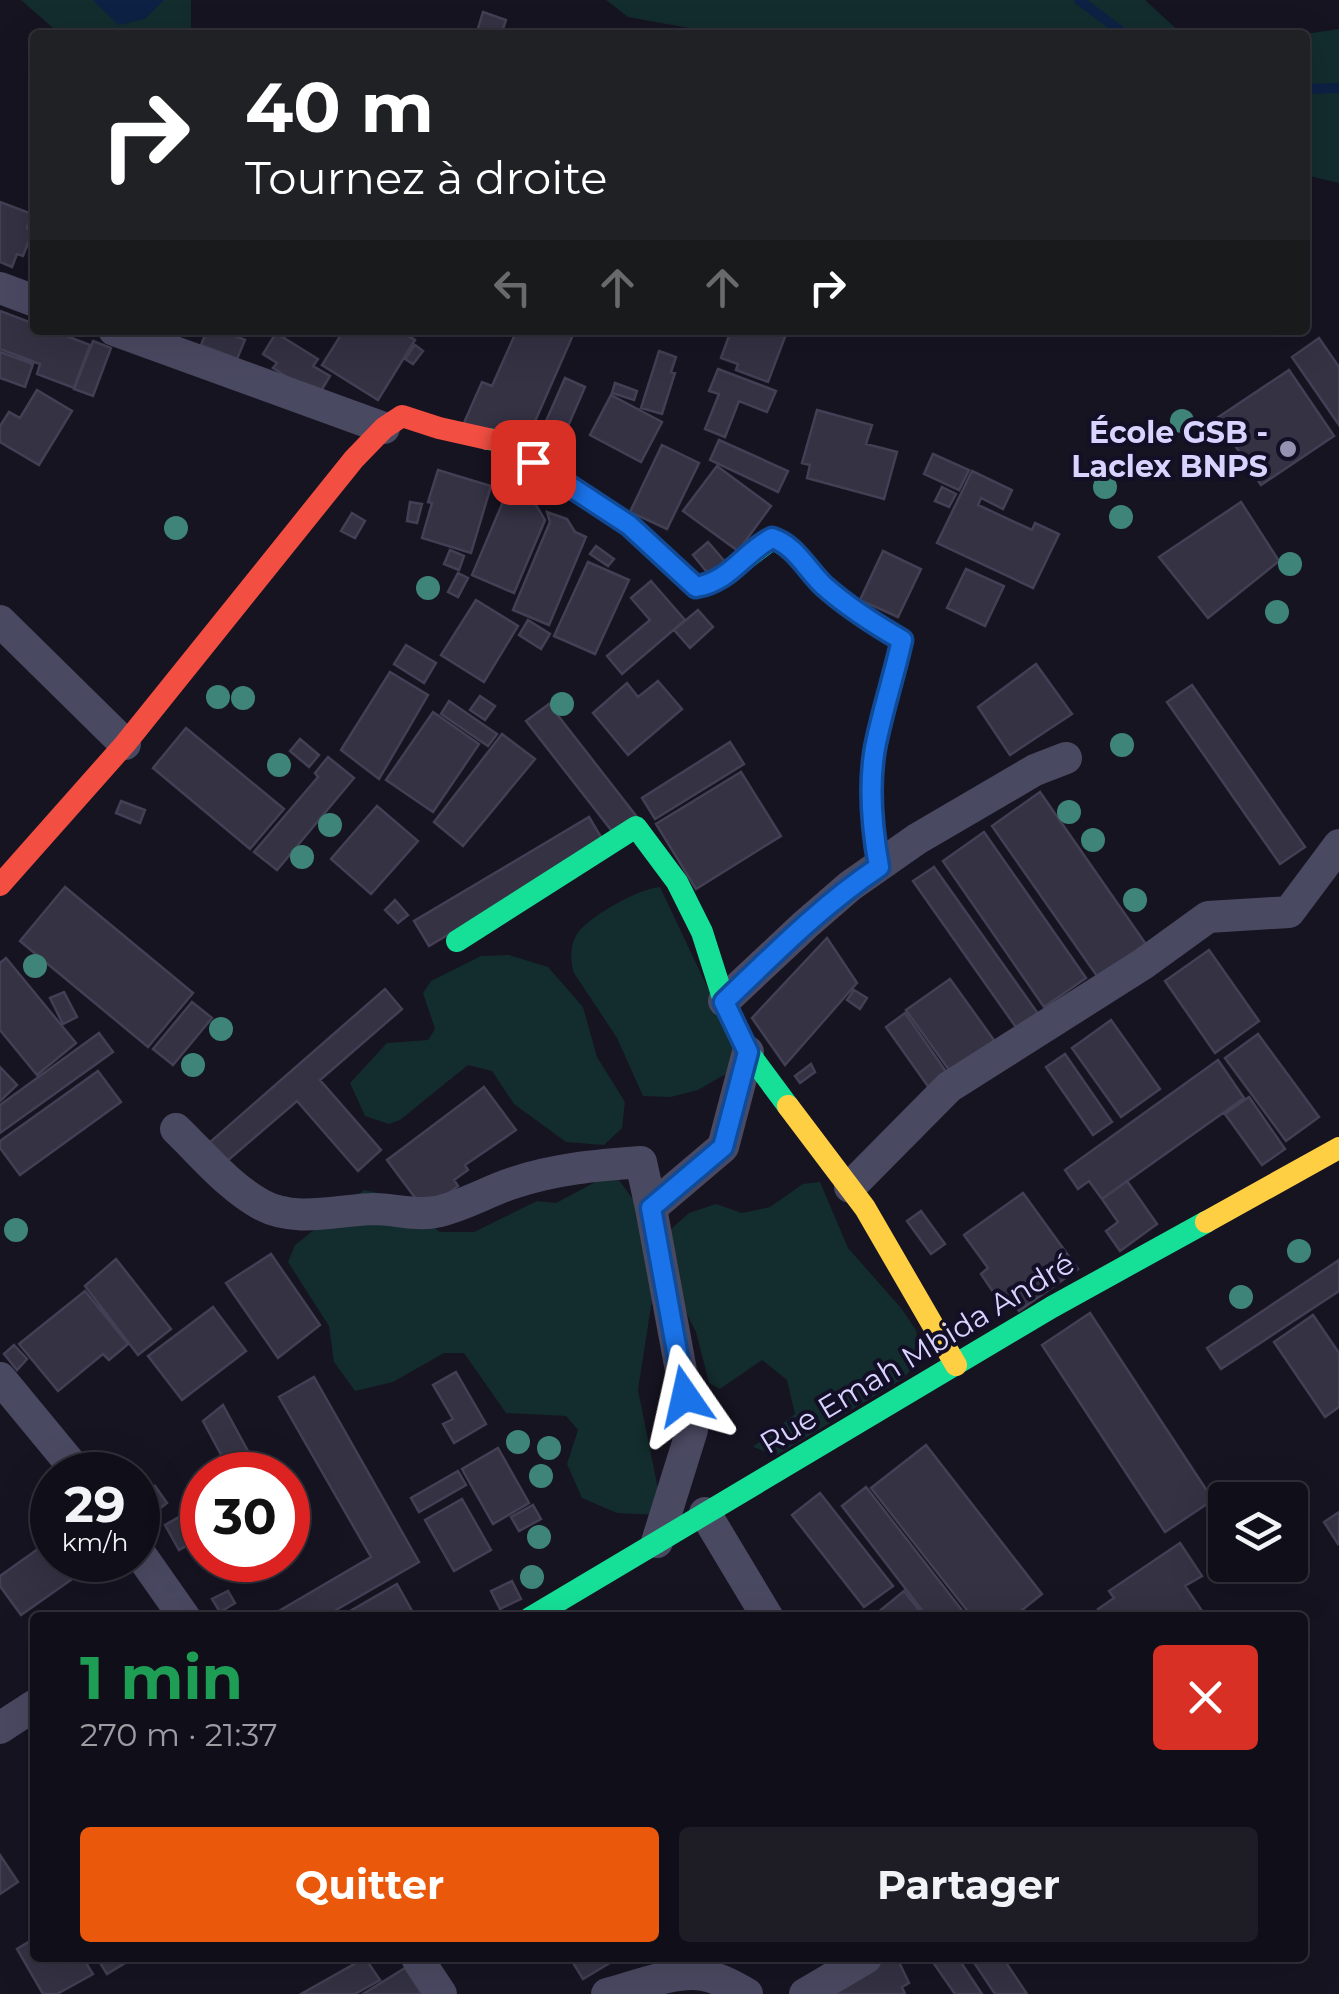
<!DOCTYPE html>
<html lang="fr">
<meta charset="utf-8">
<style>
:root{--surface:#100f19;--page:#1e1d26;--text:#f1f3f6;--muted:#9c9ca2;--line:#302f38;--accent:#ea580c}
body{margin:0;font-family:Montserrat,sans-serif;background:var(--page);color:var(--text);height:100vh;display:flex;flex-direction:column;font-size:38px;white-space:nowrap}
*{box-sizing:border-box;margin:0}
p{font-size:32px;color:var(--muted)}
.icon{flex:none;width:55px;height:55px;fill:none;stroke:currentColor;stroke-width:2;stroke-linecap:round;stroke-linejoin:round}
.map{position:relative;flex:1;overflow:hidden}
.sheet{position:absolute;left:30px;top:1612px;width:1278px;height:350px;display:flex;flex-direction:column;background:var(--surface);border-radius:10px;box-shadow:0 10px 40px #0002,0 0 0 2px var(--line)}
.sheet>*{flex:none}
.guide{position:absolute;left:30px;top:30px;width:1280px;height:305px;border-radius:10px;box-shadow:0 10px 40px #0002,0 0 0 2px var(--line);background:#202124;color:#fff;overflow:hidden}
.tools{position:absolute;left:1208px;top:1482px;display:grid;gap:20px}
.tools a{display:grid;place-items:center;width:100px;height:100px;border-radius:10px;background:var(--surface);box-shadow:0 10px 40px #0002,0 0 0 2px var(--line);font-size:50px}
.speed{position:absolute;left:30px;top:1452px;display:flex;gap:20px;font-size:50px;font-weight:700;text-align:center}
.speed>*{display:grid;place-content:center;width:130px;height:130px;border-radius:50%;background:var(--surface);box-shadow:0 10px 40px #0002,0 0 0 2px var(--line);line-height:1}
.speed small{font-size:25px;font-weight:400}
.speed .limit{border:15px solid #d22;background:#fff;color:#111}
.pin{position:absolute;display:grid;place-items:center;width:85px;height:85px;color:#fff;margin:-42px;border-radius:20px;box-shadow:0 5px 15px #0006}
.me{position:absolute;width:110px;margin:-55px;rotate:349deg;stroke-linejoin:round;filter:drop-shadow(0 0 8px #0008)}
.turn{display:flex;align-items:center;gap:35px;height:210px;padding:0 50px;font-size:45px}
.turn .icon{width:130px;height:130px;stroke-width:2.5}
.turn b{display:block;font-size:70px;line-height:85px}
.lanes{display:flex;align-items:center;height:95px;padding:0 50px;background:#0003;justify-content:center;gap:50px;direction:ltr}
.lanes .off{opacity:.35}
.round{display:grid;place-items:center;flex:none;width:105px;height:105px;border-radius:10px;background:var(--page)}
.head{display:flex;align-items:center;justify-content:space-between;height:170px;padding:0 50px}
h1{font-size:60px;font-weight:700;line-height:75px;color:#1e9e55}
.cta{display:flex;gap:20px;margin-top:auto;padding:20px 50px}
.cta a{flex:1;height:115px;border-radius:10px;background:var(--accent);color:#fff;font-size:40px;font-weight:700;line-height:115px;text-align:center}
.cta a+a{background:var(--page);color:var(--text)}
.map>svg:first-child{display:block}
.green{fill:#132c2d}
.water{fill:#0d2144}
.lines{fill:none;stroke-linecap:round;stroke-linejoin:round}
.stream{stroke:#0d2144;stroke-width:10}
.building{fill:#343243;stroke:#433f54;stroke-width:2.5}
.street{stroke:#4a4962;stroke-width:32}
.fast{stroke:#16e098;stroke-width:22}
.slow{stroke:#ffcf43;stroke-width:22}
.jam{stroke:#f24e42;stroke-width:22}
.tree{fill:#3e8478}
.route-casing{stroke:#114b97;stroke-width:25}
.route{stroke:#1a73e8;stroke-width:18}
.poi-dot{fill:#9591b1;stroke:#130f26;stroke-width:4}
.labels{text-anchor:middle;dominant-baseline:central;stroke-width:8;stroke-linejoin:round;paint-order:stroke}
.poi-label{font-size:30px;font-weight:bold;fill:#d9d4ff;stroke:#130f26;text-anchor:end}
.street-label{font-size:30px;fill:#d9d4ff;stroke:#130f26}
</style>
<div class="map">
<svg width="1339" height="1994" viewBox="0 0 1339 1994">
<rect width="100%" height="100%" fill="#161421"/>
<!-- green -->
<path class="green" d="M21,0h170v28l-2,7h-128z
M606,0h539l38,35h-340l-16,-3 -127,-2 -72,-13z
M1339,29v154l-34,-8v-140h-7z
M660,887l86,182 -24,7 -24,14 -27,7 -28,-1 -26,-58 -43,-65c-4,-12 -4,-28 3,-39 12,-18 63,-46 83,-47z
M509,955l39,12 35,40 14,50 28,45 -3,26 -18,17 -38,-3 -52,-38 -22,-33 -24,-6 -68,55 -11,4 -24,-8 -15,-33 37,-40 41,-3 7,-11 -12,-36 8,-12 50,-25z
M601,1179l18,1 21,29 18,52 -20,129 21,104 2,21 -44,-2 -35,-15 -15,-34 11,-34 -12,-14 -60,-3 -42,-60h-20l-51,29 -38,9 -21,-29 -5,-36 -41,-64 7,-17 69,-55 34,7 42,35h34l63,-31 19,2z
M820,1182l28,66 53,60 15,22 4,28 -16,20 -127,77 -24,-8 42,-33 -8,-34 -25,-20 -42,29 -11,-6 -13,-51 -24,-48 -3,-53 20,-18 27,-9 26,9 28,-6 33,-23z"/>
<!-- water -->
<path class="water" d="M93,0h71l-19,19 -27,6z"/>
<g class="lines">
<!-- stream -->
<path class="stream" d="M1079,0l47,35
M1305,89l34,-1"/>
</g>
<!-- building -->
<path class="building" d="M483,12l23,8 -5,15h-25z
M0,202l32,12 -5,14 6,2 -10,26 -6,-2 -5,13 -12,-5z
M0,311l35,13v6h16l39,15 -16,43 -37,-14 3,-10 -40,-15z
M207,330h14l24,10 -8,19 -36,-14z
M344,330h54l17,10 -37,60 -56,-35z
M517,330h44l12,5 -51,116 -59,-26 19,-43 10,4z
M731,330h35l19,7 -17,45 -32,-12 2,-6 -17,-6z
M276,333l42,26 -5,7 17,10 -12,20 -45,-28 4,-5 -14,-9z
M1319,338l20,29v58l-47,-68z
M93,341l18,7 -18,48 -19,-7z
M415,345l8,6 -10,13 -8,-5z
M659,351l17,6 -5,15 4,1 -13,41 -21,-6z
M0,352l33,12 -8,23 -25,-9z
M718,369l58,22 -9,21 -28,-11 -14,36 -20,-8 14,-35 -10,-3z
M1289,370l45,66 -73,49 -44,-67z
M565,378l20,9 -36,83 -21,-8z
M615,383l22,8 -3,9 -22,-7z
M37,390l35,21 -33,54 -39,-23v-16l9,-14 11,6z
M611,395l51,27 -21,40 -51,-27z
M817,410l55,15 -6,19 31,8 -13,47 -77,-21 3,-13 -8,-2z
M719,440l69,31 -10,21 -68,-32z
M662,445l37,18 -32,66 -37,-17z
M933,454l36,16 -10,20 -35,-16z
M717,466l54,40 -33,45 -55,-40z
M438,470l53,16 -20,67 -49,-15 10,-35 -4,-1z
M972,471l40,19 -9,19 -22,-11 -3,7 54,25 3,-7 24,11 -26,54 -96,-45z
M942,487l14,7 -7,13 -14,-6z
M508,490l25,10 12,20 -31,73 -42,-18z
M410,502l12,2 -5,19 -10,-2z
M1241,502l38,59 -71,57 -49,-61z
M547,512l20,7 8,13 11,5 -37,88 -36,-15 37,-88z
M352,513l13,8 -10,17 -14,-7z
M708,542l19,22 -16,13 -18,-22z
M596,546l18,13 -6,7 -18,-12z
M450,550l14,6 -5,14 -15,-6z
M883,551l38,18 -23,48 -38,-17z
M588,562l41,18 -34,74 -41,-18z
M966,569l38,17 -19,40 -38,-18z
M458,573l10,5 -10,19 -10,-5z
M651,581l34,39 -63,54 -15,-18 43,-36 -19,-22z
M476,600l42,26 -34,56 -43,-27z
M698,610l15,17 -23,21 -16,-18z
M528,620l22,14 -9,15 -22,-14z
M406,645l30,18 -12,20 -30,-19z
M1036,664l36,50 -62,41 -32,-48z
M390,672l38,23 -49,84 -38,-29z
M658,681l24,28 -54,46 -35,-42 34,-30 11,14z
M1192,685l113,162 -25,17 -113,-162z
M480,696l15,10 -10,14 -15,-10z
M449,701l48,33 -9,12 -47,-32z
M549,704l88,113 -22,18 -89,-114z
M433,712l46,32 -46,68 -47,-32z
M186,728l98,81 -34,40 -97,-81z
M502,734l33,25 -72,87 -29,-24z
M300,739l19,16 -10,12 -19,-16z
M730,742l14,22 -89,55 -13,-21z
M328,757l26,21 -77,92 -23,-18 64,-75 -3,-4z
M741,772l40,64 -85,53 -40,-65z
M1040,792l112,161 -48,33 -112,-160z
M121,801l24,9 -5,13 -24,-10z
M377,806l41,35 -47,53 -40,-35z
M589,817l15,25 -175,104 -15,-25z
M984,832l102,146 -42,29 -101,-146z
M934,867l112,158 -21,15 -112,-159z
M65,887l128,106 -45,54 -128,-106z
M395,900l13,15 -10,8 -13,-13z
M827,938l30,45 -72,82 -33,-47z
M1209,950l50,71 -44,32 -50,-72z
M6,958l70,85 -39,32 -37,-45v-67z
M950,979l46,64 -44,31 -46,-64z
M385,989l17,20 -82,71 61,70 -23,21 -61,-70 -71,61 -17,-19z
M854,990l13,8 -7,11 -13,-9z
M64,992l13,25 -14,7 -13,-26z
M192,1002l20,16 -39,47 -20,-16z
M905,1013l51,73 -19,13 -51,-72z
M1111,1020l49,69 -39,28 -49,-69z
M99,1033l14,19 -113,81v-28z
M1258,1034l61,83 -33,24 -61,-83z
M1065,1054l47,68 -19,13 -47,-68z
M1218,1060l26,38 -142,101 -13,-18 -11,8 -13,-19z
M811,1064l4,8 -15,11 -5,-7z
M0,1067l17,18 -17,16z
M98,1071l23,31 -101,73 -20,-27v-7z
M484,1087l32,43 -51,35 3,5 -14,10 4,6 -33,25 -38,-51z
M1249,1097l36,52 -23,16 -37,-51z
M1127,1181l30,43 -37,27 -14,-20 12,-9 -16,-23z
M1023,1193l55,76 -59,42 -11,-15 -8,6 -19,-28 7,-6 -24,-33z
M921,1211l24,33 -14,10 -24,-33z
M271,1254l49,71 -42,33 -52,-75z
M116,1259l55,70 -33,26 -53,-69z
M1339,1260v31l-118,78 -14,-21z
M85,1291l43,53 -19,16 -6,-6 -45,37 -39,-47z
M213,1307l33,44 -64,49 -34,-44z
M1090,1313l123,187 -48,32 -123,-187z
M1313,1315l26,38v54l-14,10 -51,-75z
M14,1345l13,14 -10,11 -13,-16z
M456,1372l30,52 -32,19 -11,-19 10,-5 -20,-34z
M314,1377l105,185 -97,56h-55l104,-61 -92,-160z
M223,1405l38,70h-29l-29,-54z
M926,1445l116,149 -30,24h-39l-102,-130z
M498,1448l31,55 -36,21 -31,-55z
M458,1471l8,14 -47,27 -8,-14z
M138,1478l10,15 7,-7 12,17 -17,13 -12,-17z
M866,1487l102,131h-40l-86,-112z
M820,1493l73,93 -29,21 -72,-92z
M462,1499l29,51 -37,21 -29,-51z
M202,1504v33l-23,13 -14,-25z
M533,1505l8,14 -22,12 -8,-14z
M1339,1512v31l-1,1 -14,-22z
M52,1539v21h41l2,3 -74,52 -21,-29v-10z
M1180,1543l22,33 -17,10 17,25 -11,7h-87l-6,-9 16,-11 -5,-7z
M512,1581l9,18 -21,10 -9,-18z
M397,1584l19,34h-78z
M228,1591l7,12 -15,9 -8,-13z
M904,1591l21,27h-54z
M0,1855l18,27 -18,12z
M35,1938v20h48l10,16 -36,20h-14l-26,-45z
M97,1958h31l2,2 -23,14z
M365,1958l15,22 -25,14h-54z
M570,1958h48l-35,21z
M888,1958h9l12,25 -7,4 3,7h-70l-5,-9z
M930,1958h28l24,36h-27z
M986,1958h17l24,36h-32l-20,-30z
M405,1968l17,26h-59z"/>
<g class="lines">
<!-- street -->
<path class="street" d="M0,288l35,13
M114,330l270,98
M0,621l125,123
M724,1001l81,-76 45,-39 67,-47 118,-69 31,-12
M176,1129c27,26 53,58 86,76 34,18 75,5 112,4 20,0 41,7 61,3 24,-4 53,-21 78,-29 41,-14 85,-18 128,-21l10,46
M850,1187l99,-100 194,-123 65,-47 81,-5 50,-67
M0,1378l80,97
M705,1513l63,105
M657,1542l35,-112 -41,-222 72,-61 25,-95
M138,1551l47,67
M0,1728l35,-23
M417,1958l24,36
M607,1994c27,-7 69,-24 96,-19 16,3 30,11 44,19
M805,1994l61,-36"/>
<!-- fast -->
<path class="fast" d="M488,439l12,2 129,84 67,62 23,-8 53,-40c24,9 34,31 52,47 24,22 51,39 79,54 -11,41 -26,82 -30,124 -4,34 0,69 6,103
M457,941l179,-114 41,55 25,50 22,69 24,51 40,54
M530,1618l522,-311 154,-85"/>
<!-- slow -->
<path class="slow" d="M788,1106l77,102 91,157
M1206,1222l133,-74"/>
<!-- jam -->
<path class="jam" d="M0,885l125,-141 229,-285 30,-31 18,-12 37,12 49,11"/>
</g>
<!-- trees -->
<g class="tree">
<circle cx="1182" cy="421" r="12"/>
<circle cx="1105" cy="487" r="12"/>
<circle cx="1121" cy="517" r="12"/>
<circle cx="176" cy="528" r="12"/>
<circle cx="1290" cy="564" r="12"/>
<circle cx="428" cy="588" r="12"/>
<circle cx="1277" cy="612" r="12"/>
<circle cx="218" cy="697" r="12"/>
<circle cx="243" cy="698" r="12"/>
<circle cx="562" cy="704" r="12"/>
<circle cx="1122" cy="745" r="12"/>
<circle cx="279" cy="765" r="12"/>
<circle cx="1069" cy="812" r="12"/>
<circle cx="330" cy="825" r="12"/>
<circle cx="1093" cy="840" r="12"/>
<circle cx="302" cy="857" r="12"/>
<circle cx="1135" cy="900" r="12"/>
<circle cx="35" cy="966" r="12"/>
<circle cx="221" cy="1029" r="12"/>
<circle cx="193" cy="1065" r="12"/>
<circle cx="16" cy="1230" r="12"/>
<circle cx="1299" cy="1251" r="12"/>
<circle cx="1241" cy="1297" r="12"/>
<circle cx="518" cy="1442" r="12"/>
<circle cx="549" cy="1448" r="12"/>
<circle cx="541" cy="1476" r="12"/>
<circle cx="539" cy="1537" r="12"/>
<circle cx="532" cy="1577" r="12"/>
</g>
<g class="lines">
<!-- route casing -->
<g class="route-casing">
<path id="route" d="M533,462l96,63 67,62c35,-6 47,-34 76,-49 23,7 35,32 52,48 25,22 50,38 78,54 -8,36 -20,72 -27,108 -7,40 -3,80 4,119 -57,38 -105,87 -155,135l24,50 -25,95 -72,61 34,188"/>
</g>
<!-- route -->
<use href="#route" class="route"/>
</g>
<!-- markers -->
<circle class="poi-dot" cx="1288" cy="449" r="10"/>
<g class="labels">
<!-- poi labels -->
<g class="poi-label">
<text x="1268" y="432">École GSB -<tspan x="1268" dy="34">Laclex BNPS</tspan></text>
</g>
<!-- street labels -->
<g class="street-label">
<text transform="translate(917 1353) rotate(-31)">Rue Emah Mbida André</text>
</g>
</g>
</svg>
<div class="tools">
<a><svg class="icon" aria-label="layers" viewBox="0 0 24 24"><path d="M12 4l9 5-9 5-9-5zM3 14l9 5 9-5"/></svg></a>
</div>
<div class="speed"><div>29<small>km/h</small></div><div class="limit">30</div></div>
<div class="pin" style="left:533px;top:462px;background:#d93025"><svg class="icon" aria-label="arrive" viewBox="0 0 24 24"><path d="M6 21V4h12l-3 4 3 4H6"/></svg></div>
<svg class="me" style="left:685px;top:1396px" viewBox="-20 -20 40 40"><path d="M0-17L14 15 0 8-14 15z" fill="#1a73e8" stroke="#fff" stroke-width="4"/></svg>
<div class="guide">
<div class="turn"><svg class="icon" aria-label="right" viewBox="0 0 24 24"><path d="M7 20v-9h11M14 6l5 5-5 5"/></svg><div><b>40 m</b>Tournez à droite</div></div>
<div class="lanes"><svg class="icon off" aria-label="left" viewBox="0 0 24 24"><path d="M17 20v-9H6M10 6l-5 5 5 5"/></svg><svg class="icon off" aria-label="ahead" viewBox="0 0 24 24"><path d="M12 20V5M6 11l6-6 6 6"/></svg><svg class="icon off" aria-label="ahead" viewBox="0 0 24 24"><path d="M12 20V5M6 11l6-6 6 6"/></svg><svg class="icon" aria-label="right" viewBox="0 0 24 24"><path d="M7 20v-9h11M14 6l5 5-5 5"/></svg></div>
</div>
<section class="sheet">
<div class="head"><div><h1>1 min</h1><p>270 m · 21:37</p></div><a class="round" style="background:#d93025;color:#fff"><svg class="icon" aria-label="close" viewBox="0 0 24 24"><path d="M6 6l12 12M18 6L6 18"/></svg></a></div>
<div class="cta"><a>Quitter</a><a>Partager</a></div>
</section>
</div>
